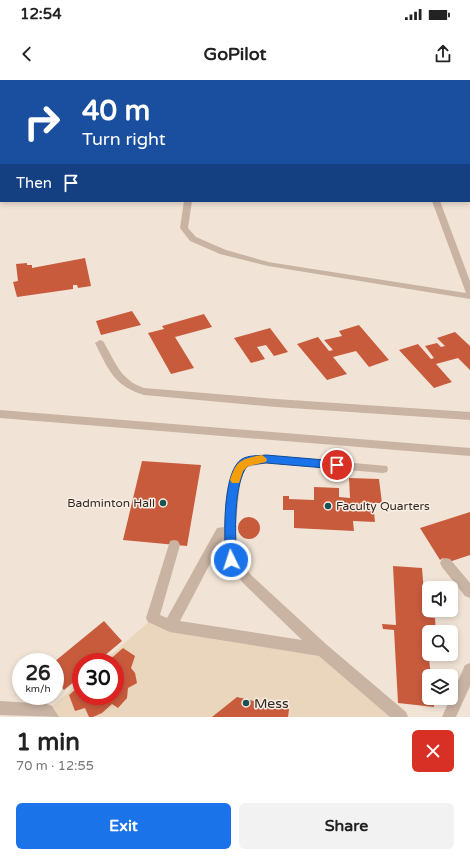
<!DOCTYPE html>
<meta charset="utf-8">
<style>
:root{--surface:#fff;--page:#f2f2f2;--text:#222;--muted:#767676;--accent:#1a73e8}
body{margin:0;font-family:"Varela Round",sans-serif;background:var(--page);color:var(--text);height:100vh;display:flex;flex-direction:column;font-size:15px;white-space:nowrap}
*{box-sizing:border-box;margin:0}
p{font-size:13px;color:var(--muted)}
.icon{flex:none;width:22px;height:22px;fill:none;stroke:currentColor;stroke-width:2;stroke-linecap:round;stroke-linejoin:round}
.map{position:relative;height:637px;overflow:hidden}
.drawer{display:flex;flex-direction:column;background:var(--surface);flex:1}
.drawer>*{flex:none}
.banner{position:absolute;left:0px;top:0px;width:470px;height:122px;box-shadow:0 2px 6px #0003;background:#1a4fa0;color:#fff;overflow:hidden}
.tools{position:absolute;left:422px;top:501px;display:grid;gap:8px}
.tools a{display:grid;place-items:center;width:36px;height:36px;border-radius:6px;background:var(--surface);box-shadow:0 2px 6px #0003;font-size:20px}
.speed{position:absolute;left:12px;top:573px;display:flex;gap:8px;font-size:20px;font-weight:700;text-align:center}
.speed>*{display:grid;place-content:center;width:52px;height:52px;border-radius:50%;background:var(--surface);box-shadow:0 2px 6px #0003;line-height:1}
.speed small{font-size:10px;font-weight:400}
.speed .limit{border:6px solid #d22;background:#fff;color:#111}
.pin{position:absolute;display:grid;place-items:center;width:34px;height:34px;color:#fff;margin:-17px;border:2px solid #fff;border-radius:50%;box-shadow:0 1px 4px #0007}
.me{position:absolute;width:44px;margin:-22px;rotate:356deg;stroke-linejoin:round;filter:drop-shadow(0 0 3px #0008)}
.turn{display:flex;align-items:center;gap:14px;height:84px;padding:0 16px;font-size:18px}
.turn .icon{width:52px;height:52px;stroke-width:2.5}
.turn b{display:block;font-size:28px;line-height:34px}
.then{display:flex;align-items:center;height:38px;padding:0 16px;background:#0003;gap:8px;font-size:15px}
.round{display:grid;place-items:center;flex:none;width:42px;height:42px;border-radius:6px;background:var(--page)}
.summary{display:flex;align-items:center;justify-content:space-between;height:68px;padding:0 16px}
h1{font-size:24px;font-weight:700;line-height:30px}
.primary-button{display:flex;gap:8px;margin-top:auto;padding:8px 16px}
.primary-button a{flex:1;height:46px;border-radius:6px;background:var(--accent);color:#fff;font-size:16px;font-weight:700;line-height:46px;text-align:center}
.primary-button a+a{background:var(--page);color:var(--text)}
.status{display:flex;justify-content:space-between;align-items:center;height:28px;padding:0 20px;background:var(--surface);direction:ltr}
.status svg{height:11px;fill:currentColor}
header{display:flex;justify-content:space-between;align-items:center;height:52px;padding:0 16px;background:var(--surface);font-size:18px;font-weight:700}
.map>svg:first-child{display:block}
.plaza{fill:#ead5bd}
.building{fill:#c95b3d}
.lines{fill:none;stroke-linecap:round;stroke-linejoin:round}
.service{fill:#c9b3a3;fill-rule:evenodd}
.minor{fill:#c9b3a3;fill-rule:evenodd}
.route{fill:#1a73e8;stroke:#114b97}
.slow{fill:#f59e0b}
.poi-dot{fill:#1a5356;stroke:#f9eee3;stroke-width:1.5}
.labels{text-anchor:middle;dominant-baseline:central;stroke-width:3;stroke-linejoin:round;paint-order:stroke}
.poi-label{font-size:12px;fill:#342925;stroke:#f9eee3;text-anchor:end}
.near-poi-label{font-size:14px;fill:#342925;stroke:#f9eee3;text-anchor:start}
</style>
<div class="status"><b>12:54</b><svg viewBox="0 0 49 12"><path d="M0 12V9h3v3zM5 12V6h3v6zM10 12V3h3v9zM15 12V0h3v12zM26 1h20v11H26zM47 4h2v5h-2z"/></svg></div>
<header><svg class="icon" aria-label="back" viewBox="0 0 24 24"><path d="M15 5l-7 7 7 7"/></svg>GoPilot<svg class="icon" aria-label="share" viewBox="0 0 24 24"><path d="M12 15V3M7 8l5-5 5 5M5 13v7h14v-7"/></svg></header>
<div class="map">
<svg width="470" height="637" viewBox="0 0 470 637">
<rect width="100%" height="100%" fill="#f1e4d6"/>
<!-- plaza -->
<path class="plaza" d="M153,538l169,32 79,67h-349l-5,-6 34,-30v15h34v-34h-12z"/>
<!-- building -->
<path class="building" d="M85,178l6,28 -13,2 -1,-3h-4v4l-56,8 -4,-15 5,-1 -2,-17 11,-1v2h5v3z
M132,231l9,14 -40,10 -5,-14z
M204,234l8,13 -37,10 19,31 -23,6 -23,-41 16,-4 -2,-3z
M359,245l30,35 -20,7 -13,-16 -23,6 14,17 -20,6 -30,-36 21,-7 11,14 4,-1 -9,-10 18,-4 -3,-5z
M270,248l18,24 -14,4 -8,-11 -9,2 8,12 -14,4 -17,-25z
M455,252l15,14v24l-12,-12 -22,6 16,18 -18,6 -35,-38 19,-6 13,15 3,-1 -9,-12 12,-3 4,4 4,-1 -8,-8z
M142,381l59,4 -14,81 -64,-6z
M349,398l30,1 3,24h-9l2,19 -22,-1 1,10 -60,-3v-18h-11v-14h6v3l25,1v-13l25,1v9l11,1z
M470,432v43l-24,8 -3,-5 -3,2 -20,-32z
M238 448a11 11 0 1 1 22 0a11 11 0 1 1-22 0Z
M393,486l29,2 4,49 9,1 1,14 -10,2 5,42h-2v22h4l1,9 -36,-4 -4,-73 -11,-1 -1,-5 14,1z
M104,541l18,20 -25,21h-16v14l-17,14 -9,-11v-17h-1z
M123,568l12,8 -4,12 4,5 2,10 -9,5 -1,10 -9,10 -6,-4 -10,9 -9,4h-4l-4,-9 -10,3 -6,-16 12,-10v11h34v-34h-8z
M237,617l52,12 -1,8h-76z"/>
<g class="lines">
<!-- service -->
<path class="service" d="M186,0h6v1h-6z
M383,0h6v1h-6z
M184,121h8l-4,27 8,9 30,13 42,12 198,31 -34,-92h8l30,80v18l-202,-33 -48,-12 -30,-13 -10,-13z
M100,260l3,1c12,20 17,39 41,47l132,11 194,13v8l-194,-13 -132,-12c-30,-9 -36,-26 -49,-52z"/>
<!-- minor -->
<path class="minor" d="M0,330l470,38v8l-470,-38z
M266,375l121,11 1,3 -1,3 -4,1 -117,-10 -18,4 -4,4 -4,13 -5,48 2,26 15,18 75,69 79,67 2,5h-18l-71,-61 -149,-24 -22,-10 -2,-4 24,-77 4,-1 4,1 2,4 -20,70 7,3 50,-90 7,-1c1,-17 1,-58 18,-67 6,-4 17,-4 24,-5zM223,459l2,21 2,4 17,20 58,56 -122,-19z
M446,478l4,1 20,24v15l-5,-2 -23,-29 -2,-4 2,-4z
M470,583v23l-14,31h-14l23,-52z
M0,621l47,3 5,2 7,11 -59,-2z"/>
</g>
<!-- route -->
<path class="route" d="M266,375l71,6 5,4 -5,4 -71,-6 -18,2c-15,17 -13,72 -11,95l-2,3 -4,2 -4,-2 -1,-3c-2,-21 -4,-89 16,-101 7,-4 16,-3 24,-4z"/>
<!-- slow -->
<path class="slow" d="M262,375l5,4 -1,3 -18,4 -5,5 -4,12h-7l-2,-3c7,-21 12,-21 32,-25z"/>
<!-- markers -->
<g class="poi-dot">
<circle cx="163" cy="423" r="4"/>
<circle cx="328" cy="426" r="4"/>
<circle cx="246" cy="623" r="4"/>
</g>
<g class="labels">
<!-- poi labels -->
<g class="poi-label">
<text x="155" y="423">Badminton Hall</text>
<text x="336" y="426" text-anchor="start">Faculty Quarters</text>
</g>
<!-- near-poi labels -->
<g class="near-poi-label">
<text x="254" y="623">Mess</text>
</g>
</g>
</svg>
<div class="tools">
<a><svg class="icon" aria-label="sound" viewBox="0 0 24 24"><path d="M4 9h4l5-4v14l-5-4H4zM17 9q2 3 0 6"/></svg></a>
<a><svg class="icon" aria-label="search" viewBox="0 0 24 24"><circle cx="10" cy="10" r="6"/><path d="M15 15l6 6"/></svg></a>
<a><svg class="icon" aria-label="layers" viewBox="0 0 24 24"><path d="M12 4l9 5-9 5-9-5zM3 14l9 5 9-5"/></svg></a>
</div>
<div class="speed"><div>26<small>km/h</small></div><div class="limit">30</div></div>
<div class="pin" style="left:337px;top:385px;background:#d93025"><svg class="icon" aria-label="arrive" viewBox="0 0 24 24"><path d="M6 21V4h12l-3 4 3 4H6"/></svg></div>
<svg class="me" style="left:231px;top:480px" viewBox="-20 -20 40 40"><circle r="17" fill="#1a73e8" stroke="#fff" stroke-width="3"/><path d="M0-11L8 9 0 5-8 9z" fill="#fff"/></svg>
<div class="banner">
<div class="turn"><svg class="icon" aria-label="right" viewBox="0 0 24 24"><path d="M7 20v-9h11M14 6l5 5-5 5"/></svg><div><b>40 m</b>Turn right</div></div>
<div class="then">Then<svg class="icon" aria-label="arrive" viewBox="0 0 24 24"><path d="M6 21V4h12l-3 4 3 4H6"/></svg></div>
</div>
</div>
<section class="drawer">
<div class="summary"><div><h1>1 min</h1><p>70 m · 12:55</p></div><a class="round" style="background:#d93025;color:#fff"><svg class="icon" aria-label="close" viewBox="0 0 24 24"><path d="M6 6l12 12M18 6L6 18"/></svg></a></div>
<div class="primary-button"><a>Exit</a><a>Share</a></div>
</section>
